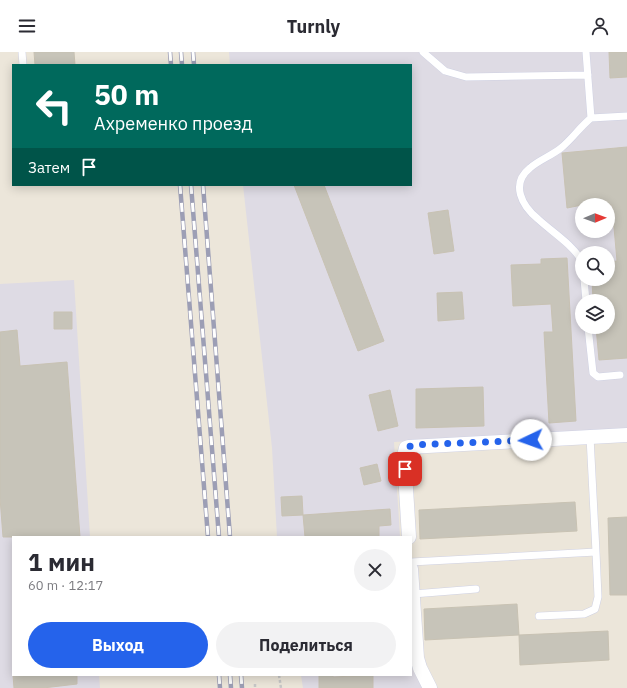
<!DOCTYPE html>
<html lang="ru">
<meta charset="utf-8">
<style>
:root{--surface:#fff;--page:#f2f2f3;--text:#2b2b33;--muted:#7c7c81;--accent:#2563eb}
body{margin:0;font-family:"IBM Plex Sans",sans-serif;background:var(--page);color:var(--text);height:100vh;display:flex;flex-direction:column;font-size:15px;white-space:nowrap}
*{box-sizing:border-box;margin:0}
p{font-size:13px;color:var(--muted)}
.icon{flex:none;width:22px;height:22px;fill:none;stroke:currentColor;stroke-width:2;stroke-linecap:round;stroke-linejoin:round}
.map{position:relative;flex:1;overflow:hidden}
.details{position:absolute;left:12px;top:484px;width:400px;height:140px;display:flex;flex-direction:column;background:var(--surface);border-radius:0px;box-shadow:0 2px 10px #0003}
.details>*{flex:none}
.guide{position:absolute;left:12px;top:12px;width:400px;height:122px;border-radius:0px;box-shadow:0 2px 10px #0003;background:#00695c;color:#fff;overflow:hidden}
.needle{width:26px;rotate:89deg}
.controls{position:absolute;left:575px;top:146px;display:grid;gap:8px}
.controls a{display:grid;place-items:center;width:40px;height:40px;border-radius:50%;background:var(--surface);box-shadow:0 2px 10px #0003;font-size:20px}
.pin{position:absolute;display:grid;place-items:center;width:34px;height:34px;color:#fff;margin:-17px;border-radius:8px;box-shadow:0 2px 6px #0006}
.me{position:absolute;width:44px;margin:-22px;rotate:267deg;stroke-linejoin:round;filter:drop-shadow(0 0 3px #0008)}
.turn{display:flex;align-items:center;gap:14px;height:84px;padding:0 16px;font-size:18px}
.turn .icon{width:52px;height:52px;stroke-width:2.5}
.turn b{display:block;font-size:28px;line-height:34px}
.then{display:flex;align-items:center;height:38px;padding:0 16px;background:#0003;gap:8px;font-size:15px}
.round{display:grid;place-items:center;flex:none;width:42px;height:42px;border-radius:21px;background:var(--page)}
.summary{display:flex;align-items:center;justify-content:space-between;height:68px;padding:0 16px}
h1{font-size:24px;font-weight:700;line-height:30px}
.button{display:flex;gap:8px;margin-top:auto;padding:8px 16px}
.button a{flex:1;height:46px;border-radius:24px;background:var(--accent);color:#fff;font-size:16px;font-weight:700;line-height:46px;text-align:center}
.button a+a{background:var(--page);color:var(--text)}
header{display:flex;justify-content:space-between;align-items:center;height:52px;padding:0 16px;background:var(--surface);font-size:18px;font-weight:700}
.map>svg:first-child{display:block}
.industrial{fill:#dedbe4;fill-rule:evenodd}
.building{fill:#c7c4b9;stroke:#c8c2b3}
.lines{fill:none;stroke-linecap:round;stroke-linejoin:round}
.lane-casing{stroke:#cfd1e3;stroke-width:8}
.street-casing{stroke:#cfd1e3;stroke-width:15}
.path{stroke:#c7c7c7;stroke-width:2.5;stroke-dasharray:3 2;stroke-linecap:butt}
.lane{stroke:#fff;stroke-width:7}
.street{stroke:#fff;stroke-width:14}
.rail-casing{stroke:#9c9eb5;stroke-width:4.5}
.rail{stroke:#fff;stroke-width:3;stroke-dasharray:9;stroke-linecap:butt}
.route{stroke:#2563eb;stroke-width:7;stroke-dasharray:0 12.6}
</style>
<header><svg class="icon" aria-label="menu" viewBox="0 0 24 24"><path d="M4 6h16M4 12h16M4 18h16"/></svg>Turnly<svg class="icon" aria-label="person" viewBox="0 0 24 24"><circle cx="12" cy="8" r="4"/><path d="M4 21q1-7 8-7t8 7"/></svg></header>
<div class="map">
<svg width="627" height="636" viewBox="0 0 627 636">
<rect width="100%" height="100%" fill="#ece6da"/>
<!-- industrial -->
<path class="industrial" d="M229,0h398v378l-233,12 6,95h-123l-5,-89 -29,-263h168v-120h-181zM582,153h26v26h-26zM582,201h26v26h-26zM582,249h26v26h-26z
M74,228l16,257h-77v138h86l1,13h-100v-404z
M411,615l11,21h-119l-2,-13h110z"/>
<!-- building -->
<path class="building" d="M34,0h40l1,13h-40z
M609,0h18v25l-17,1z
M627,95v211l-28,2 -3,-33h12v-26h-15l-1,-22h16v-17l9,-1 -5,-56h-30l-15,3 -5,-55z
M294,133h30l60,156 -26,10z
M448,158l6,41 -20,3 -6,-41z
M567,206l9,163 -27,2 -5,-91h9l-2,-28 -38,2 -2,-41 30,-1v-5z
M462,240l2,27 -26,2 -1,-28z
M54,260h18v17h-18z
M17,278l3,36 47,-4 13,175h-77l-3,-39v-166z
M483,335l1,39 -68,2v-39z
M390,338l8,36 -20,5 -9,-36z
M377,412l4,17 -17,4 -4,-17z
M302,444l1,19 -21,1 -1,-19z
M575,450l2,29 -157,8 -1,-29z
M390,457l1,16 -12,1v11h-74l-2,-22z
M627,465v78h-17l-2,-77z
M517,552l2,31 -94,5 -1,-31z
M608,579l1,29 -89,5 -1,-30z
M13,623h64v9l-34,4h-29z
M319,623h14v2l40,-2v13h-54z"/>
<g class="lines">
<!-- lane casing -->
<g class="lane-casing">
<path id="lane" d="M22,0l1,13
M423,0l22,19 21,6 122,-2
M586,0l5,66 36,-2
M582,209c-10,-17 -30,-29 -44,-42 -16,-13 -28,-35 -8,-51 9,-8 21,-12 31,-20 11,-9 19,-21 30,-30
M584,227l2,22
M588,275l5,46 5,4 22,-2
M411,510l185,-10 -6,-115
M413,542l63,-5
M539,564l45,-2 11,-5 3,-12 -2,-45"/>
</g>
<!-- street casing -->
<g class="street-casing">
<path id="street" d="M409,485l-5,-81 2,-8 3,-1 218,-12
M411,517l6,89 3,10 10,20"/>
</g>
<!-- path -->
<path class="path" d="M279,623l2,13
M255,632v4"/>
<!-- lane -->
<use href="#lane" class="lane"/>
<!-- street -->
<use href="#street" class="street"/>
<!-- rail casing -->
<g class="rail-casing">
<path id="rail" d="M170,0l1,13
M181,0l1,13
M193,0l1,13
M180,133l28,352
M191,133l28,352
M203,133l27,352
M219,623l1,13
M230,623l1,13
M241,623l1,13"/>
</g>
<!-- rail -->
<use href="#rail" class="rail"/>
</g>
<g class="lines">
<!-- route -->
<path class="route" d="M405,417c-1,-10 -4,-20 8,-24l118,-5"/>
</g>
</svg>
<div class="controls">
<a><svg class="needle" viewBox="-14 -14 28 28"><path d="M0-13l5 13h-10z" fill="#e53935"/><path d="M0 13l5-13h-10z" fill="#7c7c81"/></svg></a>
<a><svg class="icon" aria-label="search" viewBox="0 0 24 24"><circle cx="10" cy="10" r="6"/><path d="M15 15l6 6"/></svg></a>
<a><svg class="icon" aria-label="layers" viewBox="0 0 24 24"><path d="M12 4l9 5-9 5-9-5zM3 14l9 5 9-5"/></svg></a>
</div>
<div class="pin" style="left:405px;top:417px;background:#d93025"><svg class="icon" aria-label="arrive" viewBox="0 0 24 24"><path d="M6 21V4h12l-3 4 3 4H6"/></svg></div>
<svg class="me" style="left:531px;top:388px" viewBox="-20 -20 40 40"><circle r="19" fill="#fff"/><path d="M0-13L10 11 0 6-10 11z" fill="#2563eb"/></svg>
<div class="guide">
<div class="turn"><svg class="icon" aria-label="left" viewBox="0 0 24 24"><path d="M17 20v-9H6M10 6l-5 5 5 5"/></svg><div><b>50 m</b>Ахременко проезд</div></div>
<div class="then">Затем<svg class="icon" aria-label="arrive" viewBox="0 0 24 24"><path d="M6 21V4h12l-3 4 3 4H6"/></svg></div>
</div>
<section class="details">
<div class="summary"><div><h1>1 мин</h1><p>60 m · 12:17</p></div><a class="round"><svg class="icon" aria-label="close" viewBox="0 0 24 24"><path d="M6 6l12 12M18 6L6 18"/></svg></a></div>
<div class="button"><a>Выход</a><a>Поделиться</a></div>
</section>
</div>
